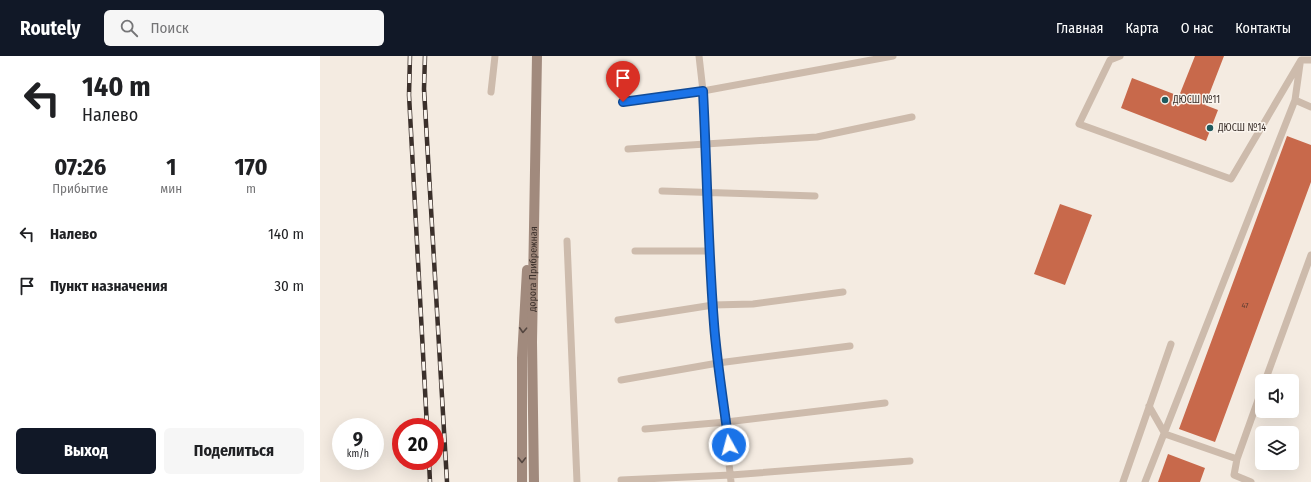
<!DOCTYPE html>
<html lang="ru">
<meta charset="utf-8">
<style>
:root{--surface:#fff;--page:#f6f6f6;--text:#202124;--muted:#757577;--accent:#111827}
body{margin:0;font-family:"Fira Sans Condensed",sans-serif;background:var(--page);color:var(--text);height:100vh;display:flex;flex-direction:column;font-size:15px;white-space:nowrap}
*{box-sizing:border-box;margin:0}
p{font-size:13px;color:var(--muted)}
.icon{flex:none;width:22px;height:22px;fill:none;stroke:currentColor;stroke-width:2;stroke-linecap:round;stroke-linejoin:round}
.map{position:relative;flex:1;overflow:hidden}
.details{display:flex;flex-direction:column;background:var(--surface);width:320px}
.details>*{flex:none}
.guide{background:#fff;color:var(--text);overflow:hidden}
.tools{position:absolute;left:935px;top:318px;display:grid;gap:8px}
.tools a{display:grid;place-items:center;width:44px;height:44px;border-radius:6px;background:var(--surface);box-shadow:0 4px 16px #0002;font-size:20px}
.speed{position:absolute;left:12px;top:362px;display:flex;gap:8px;font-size:20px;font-weight:700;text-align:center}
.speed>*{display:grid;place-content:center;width:52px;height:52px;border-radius:50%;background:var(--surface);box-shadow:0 4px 16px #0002;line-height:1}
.speed small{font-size:10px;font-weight:400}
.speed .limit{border:6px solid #d22;background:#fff;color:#111}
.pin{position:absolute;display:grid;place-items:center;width:34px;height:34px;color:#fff;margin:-41px -17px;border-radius:50% 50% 50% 0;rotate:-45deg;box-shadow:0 0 4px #0007}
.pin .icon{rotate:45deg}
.me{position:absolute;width:44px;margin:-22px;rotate:353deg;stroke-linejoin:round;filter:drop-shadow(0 0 3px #0008)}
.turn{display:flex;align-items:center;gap:14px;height:84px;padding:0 16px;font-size:18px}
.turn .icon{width:52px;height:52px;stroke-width:2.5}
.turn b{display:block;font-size:28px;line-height:34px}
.eta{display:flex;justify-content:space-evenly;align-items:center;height:68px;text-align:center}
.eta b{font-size:24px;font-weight:700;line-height:28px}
.primary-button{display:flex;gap:8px;margin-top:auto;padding:8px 16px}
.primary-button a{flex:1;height:46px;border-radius:6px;background:var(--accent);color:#fff;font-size:16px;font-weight:700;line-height:46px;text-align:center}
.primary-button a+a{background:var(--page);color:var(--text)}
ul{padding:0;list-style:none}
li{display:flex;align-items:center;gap:12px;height:52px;padding:0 16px}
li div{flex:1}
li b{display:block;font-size:15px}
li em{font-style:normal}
header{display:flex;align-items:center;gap:24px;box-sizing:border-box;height:56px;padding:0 20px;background:var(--accent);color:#fff}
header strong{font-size:19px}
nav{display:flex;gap:22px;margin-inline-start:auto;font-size:14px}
.search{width:280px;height:36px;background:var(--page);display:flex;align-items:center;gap:10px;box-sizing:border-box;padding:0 14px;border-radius:6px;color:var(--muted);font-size:15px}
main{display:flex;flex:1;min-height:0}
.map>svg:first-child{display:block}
.building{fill:#c8694b}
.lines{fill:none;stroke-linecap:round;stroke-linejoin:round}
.service{stroke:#cdbbac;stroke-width:7}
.secondary{stroke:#a18a7d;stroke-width:10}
.rail-casing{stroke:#3b302b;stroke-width:4.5}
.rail{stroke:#fbf5ee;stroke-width:3;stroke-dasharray:9;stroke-linecap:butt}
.oneway{stroke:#544640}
.route-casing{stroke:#114b97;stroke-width:10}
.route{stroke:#1a73e8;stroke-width:7}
.poi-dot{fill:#1f5a5e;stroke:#fbf5ee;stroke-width:1.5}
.labels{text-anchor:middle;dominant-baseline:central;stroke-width:3;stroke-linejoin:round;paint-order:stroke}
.number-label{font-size:8px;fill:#5e3e33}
.poi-label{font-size:10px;fill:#3b302b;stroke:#fbf5ee;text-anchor:start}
.street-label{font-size:10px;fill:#3b302b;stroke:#fbf5ee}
</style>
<header>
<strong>Routely</strong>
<div class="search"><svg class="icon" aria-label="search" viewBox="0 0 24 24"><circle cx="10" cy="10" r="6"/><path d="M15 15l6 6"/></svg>Поиск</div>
<nav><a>Главная</a><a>Карта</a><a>О нас</a><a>Контакты</a></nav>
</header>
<main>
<section class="details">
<div class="guide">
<div class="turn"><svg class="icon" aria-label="left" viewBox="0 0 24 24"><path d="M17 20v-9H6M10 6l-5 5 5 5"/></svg><div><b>140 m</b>Налево</div></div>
</div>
<div class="eta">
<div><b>07:26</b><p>Прибытие</p></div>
<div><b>1</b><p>мин</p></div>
<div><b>170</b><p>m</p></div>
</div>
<ul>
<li><svg class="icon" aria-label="left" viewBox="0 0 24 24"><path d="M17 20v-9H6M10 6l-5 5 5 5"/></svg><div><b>Налево</b></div><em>140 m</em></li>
<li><svg class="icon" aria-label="arrive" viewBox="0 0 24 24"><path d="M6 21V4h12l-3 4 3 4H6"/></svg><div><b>Пункт назначения</b></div><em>30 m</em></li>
</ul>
<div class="primary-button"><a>Выход</a><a>Поделиться</a></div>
</section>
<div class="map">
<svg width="991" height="426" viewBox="0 0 991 426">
<rect width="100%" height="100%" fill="#f4ebe1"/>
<!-- building -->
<path class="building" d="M875,0h29l-19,49 13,5 -12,31 -85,-33 11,-30 47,18z
M967,80l24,9v37l-96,260 -36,-13z
M740,148l32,11 -27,70 -31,-11z
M848,398l37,14 -5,14h-42z"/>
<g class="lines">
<!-- service -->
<path class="service" d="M379,0l4,35 4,72 1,63 6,100 17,156
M800,0l-10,4 -31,64 152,55 70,-119h10
M171,36l4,-36
M975,44l5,-36
M303,46l80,-11 190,-35
M308,93l189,-12 95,-20
M342,135l153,5
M247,185l10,241
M315,195h74
M298,264l95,-15 40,-1 90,-12
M301,324l97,-17 132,-17
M945,325l46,-126
M829,350l16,28 72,25 -3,16 17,7
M325,373l81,-7 159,-19
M917,403l25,-70
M301,424l110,-5 179,-14
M803,426l48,-138
M825,426l150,-382 16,7"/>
<!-- secondary -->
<g class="secondary">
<path d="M202,426v-124l5,-88"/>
<path id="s1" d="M214,426l-2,-140 5,-286"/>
</g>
<!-- rail casing -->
<g class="rail-casing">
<path id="rail" d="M90,0l-1,39 18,332
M105,0l-1,33 23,393
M109,405l1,21"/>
</g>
<!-- rail -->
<use href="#rail" class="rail"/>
</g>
<!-- one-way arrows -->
<defs><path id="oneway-chevron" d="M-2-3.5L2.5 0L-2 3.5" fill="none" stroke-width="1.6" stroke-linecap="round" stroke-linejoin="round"/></defs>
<g class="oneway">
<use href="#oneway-chevron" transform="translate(203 274) rotate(93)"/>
<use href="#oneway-chevron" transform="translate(202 404) rotate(90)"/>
</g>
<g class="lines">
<!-- route casing -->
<g class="route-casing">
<path id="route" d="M303,46l80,-11c4,78 5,156 11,233 3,40 10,81 15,121"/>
</g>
<!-- route -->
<use href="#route" class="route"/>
</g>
<!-- markers -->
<g class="poi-dot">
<circle cx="845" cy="44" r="4"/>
<circle cx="890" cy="72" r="4"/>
</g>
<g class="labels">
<!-- number labels -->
<g class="number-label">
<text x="925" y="249">47</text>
</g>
<!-- poi labels -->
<g class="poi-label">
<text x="853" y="44">ДЮСШ №11</text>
<text x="898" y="72">ДЮСШ №14</text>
</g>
<!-- street labels -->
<g class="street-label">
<text stroke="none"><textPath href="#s1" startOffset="213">дорога Прибрежная</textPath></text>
</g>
</g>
</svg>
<div class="tools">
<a><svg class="icon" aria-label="sound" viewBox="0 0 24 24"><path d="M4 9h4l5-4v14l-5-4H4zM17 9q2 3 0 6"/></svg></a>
<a><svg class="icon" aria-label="layers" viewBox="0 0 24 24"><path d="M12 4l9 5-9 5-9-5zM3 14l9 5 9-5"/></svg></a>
</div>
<div class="speed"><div>9<small>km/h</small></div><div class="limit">20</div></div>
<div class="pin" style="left:303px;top:46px;background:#d93025"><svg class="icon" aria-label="arrive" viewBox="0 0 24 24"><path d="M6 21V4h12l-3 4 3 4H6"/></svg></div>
<svg class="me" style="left:409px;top:389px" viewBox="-20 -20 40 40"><circle r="17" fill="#1a73e8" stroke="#fff" stroke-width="3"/><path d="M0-11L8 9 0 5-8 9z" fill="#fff"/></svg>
</div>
</main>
